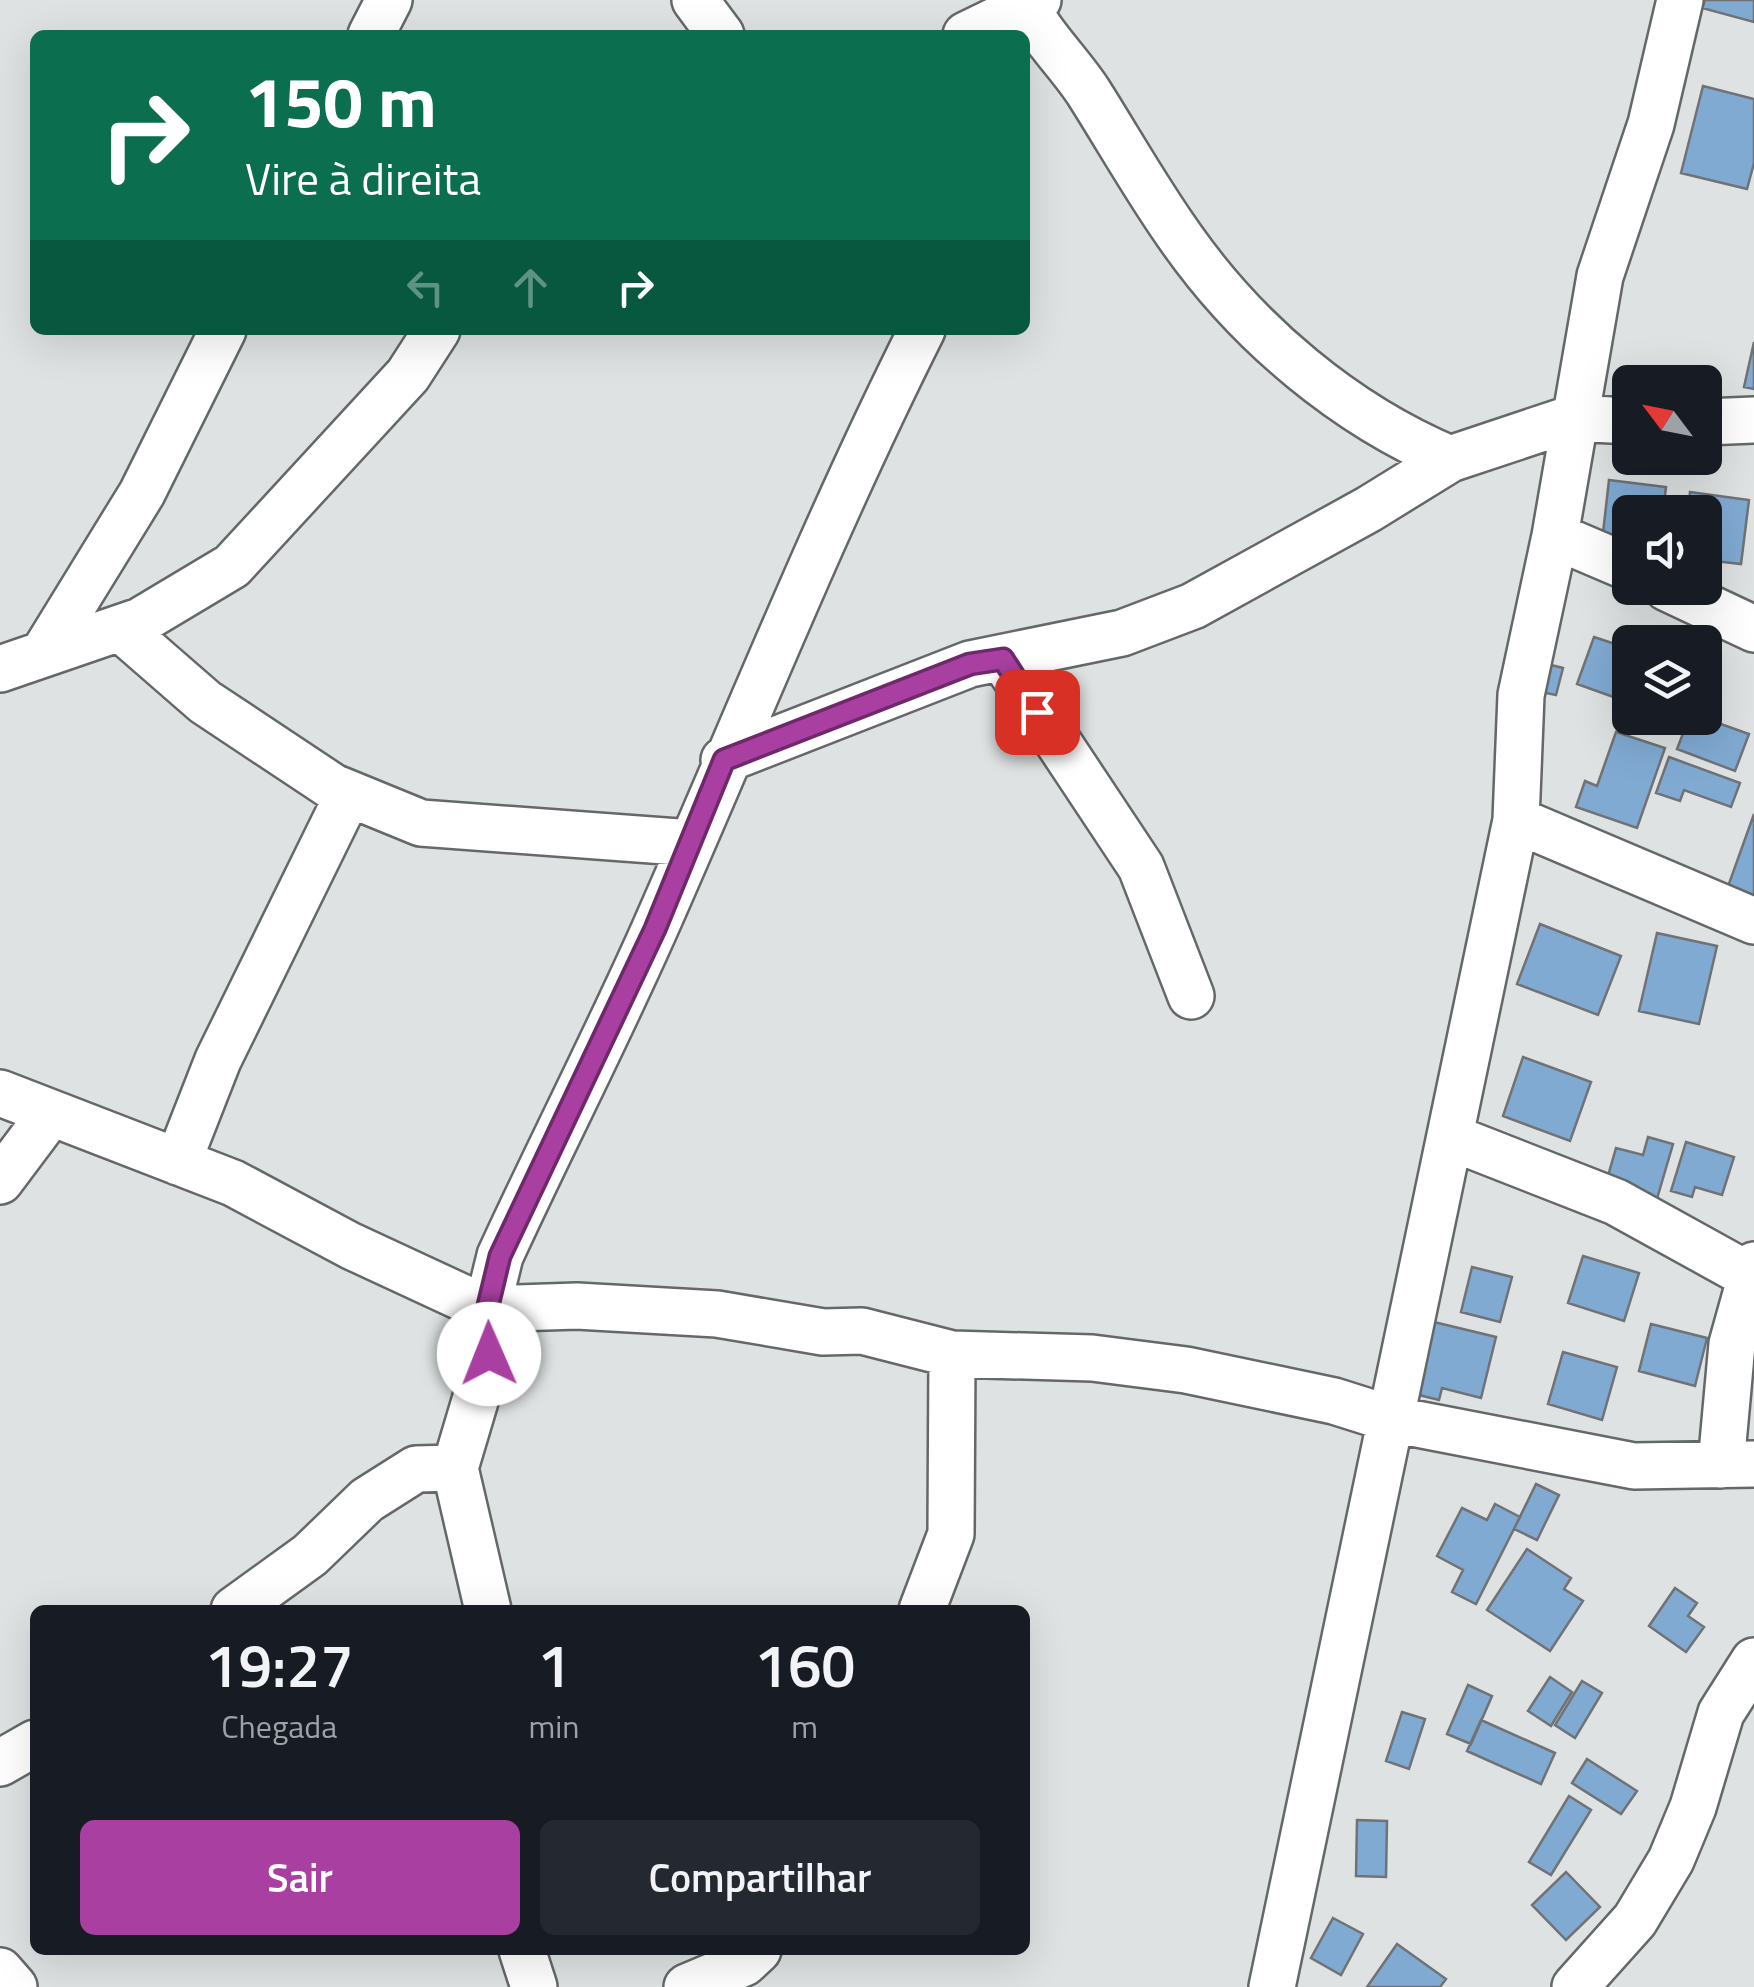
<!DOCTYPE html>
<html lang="pt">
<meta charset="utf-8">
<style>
:root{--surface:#171b24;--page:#242831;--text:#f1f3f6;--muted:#9ea1a6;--accent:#a83fa1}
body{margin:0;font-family:"Titillium Web",sans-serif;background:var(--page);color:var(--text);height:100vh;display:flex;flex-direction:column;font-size:38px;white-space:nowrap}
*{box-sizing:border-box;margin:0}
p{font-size:32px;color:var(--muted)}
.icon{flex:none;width:55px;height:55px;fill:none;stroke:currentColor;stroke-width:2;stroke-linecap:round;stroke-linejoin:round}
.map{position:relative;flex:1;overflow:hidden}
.side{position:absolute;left:30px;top:1605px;width:1000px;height:350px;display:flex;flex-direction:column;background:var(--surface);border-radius:15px;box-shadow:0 10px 40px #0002}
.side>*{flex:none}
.top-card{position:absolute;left:30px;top:30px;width:1000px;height:305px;border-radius:15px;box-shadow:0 10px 40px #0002;background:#0b6e4f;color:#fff;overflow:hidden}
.needle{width:65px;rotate:302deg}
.fabs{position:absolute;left:1612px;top:365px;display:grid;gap:20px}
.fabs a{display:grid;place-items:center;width:110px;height:110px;border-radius:15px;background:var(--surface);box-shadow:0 10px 40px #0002;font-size:50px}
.pin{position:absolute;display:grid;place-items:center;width:85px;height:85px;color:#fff;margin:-42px;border-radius:20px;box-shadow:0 5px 15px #0006}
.me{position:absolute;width:110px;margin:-55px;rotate:359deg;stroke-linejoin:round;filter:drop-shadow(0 0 8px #0008)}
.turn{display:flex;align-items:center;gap:35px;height:210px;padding:0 50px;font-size:45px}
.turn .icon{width:130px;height:130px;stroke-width:2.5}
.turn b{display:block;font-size:70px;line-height:85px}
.lanes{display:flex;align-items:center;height:95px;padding:0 50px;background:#0003;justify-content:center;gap:50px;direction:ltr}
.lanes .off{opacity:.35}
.eta{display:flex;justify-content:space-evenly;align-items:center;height:170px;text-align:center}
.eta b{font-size:60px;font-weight:600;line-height:70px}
.cta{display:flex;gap:20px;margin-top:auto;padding:20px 50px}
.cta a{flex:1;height:115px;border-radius:15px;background:var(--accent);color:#fff;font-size:40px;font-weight:600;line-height:115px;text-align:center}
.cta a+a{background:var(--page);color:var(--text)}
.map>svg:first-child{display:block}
.building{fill:#81aad3;stroke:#707275;stroke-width:2.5}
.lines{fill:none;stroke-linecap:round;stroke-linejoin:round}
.minor-casing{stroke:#656869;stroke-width:50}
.minor{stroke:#fff;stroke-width:45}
.route-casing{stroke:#6d2969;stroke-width:25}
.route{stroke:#a83fa1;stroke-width:18}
</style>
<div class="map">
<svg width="1754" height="1987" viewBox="0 0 1754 1987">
<rect width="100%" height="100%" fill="#dee2e3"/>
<!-- building -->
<path class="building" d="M1705,0h49v22l-52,-14z
M1703,86l51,13v64l-7,26 -66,-16z
M1754,342v47l-10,-2z
M1609,480l57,7 -3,25h-33v24l-27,-3z
M1690,492l59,8 -8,64 -36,-4v-48h-17z
M1594,637l36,12v54l-53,-19z
M1539,662l24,6 -7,27 -24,-5z
M1689,718h15l45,16 -14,37 -58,-22z
M1616,732l49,16 -28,80 -61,-21 9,-26 12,5z
M1669,757l71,26 -9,24 -47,-17 -4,11 -24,-8z
M1754,814v88l-28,-10z
M1540,924l81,32 -23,59 -81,-31z
M1657,933l60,13 -18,78 -60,-13z
M1523,1057l68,25 -21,59 -67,-25z
M1648,1137l25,7 -19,65 -48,-26 10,-35 27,7z
M1686,1142l48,15 -12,38 -27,-8 -3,10 -21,-6z
M1583,1256l56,17 -15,48 -56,-18z
M1472,1267l40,10 -12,45 -39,-10z
M1434,1322l62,15 -15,61 -39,-10 -3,12 -24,-6z
M1651,1324l56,14 -12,48 -56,-15z
M1563,1352l54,15 -15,53 -54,-16z
M1536,1484l23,11 -22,45 -23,-11z
M1495,1504l25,13 -44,87 -24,-12 11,-22 -26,-14 25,-48 25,12z
M1527,1549l44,29 -7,11 19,12 -33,50 -63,-41z
M1675,1588l22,15 -9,13 16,11 -18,25 -37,-26z
M1550,1677l22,15 -21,34 -23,-15z
M1582,1681l20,12 -27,45 -20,-13z
M1468,1685l24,11 -21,48 -24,-10z
M1402,1712l23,7 -16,50 -23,-8z
M1481,1720l74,33 -14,31 -74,-33z
M1587,1759l50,32 -16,23 -49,-31z
M1569,1796l22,14 -40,65 -22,-13z
M1357,1820l30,1 -1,56 -30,-1z
M1566,1872l34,35 -34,33 -34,-35z
M1333,1918l30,16 -22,41 -30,-17z
M1397,1944l49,35 -6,8h-73z"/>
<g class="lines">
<!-- minor casing -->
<g class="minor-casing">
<path id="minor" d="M695,0l26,35
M1024,0c13,33 46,63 65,93 31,49 60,101 94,148 66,93 162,174 267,218
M371,35l18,-35
M966,35l72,-35
M1705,422l49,-2
M1555,536l75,32
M1667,588l87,41
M120,628l85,74 128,85 88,36 271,20
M43,654l99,-161 81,-163
M1003,659l138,208 50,129
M0,669l140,-48 92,-55 176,-191 29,-45
M724,760l246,-96 152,-31 71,-27 176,-97 81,-50 123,-41 57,3
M1516,820l238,101
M0,1093l233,90 118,63 136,63 90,-3 140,8 106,18 39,-1 90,23 140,4 94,12 148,31 57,18 243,47 120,-2
M1450,1137l166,65 134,74
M178,1162l40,-102 130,-265
M0,1181l51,-68
M1721,1465l11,-121 22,-79
M234,1610l76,-55 57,-55 49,-31 39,-1
M488,1610l-33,-142 34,-114 -2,-45 13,-53c51,-111 107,-219 156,-330 88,-199 168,-401 266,-596
M922,1610l29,-76 1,-180
M0,1763l35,-20
M522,1950l12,37
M0,1971l14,16
M687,1987l57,-24 14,-13
M1272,1987l244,-1167 5,-125 34,-159 45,-260 51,-152 29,-124
M1575,1987l60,-67 36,-60 22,-53 28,-94 33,-52"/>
</g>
<!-- minor -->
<use href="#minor" class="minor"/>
</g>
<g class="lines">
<!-- route casing -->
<g class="route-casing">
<path id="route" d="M489,1354l-2,-44 13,-54 155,-327 69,-169 246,-96 33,-5 34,53"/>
</g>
<!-- route -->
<use href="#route" class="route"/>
</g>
</svg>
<div class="fabs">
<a><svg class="needle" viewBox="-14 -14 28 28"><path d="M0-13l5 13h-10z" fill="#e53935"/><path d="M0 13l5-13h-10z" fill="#9ea1a6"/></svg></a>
<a><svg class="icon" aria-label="sound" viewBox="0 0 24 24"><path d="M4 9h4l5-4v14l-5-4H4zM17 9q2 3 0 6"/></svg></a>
<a><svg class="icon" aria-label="layers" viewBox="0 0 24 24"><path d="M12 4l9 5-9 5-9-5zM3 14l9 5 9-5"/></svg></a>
</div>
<div class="pin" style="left:1037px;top:712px;background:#d93025"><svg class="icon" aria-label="arrive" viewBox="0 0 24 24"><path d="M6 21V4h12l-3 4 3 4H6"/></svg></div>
<svg class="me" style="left:489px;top:1354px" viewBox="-20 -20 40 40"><circle r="19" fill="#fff"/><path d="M0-13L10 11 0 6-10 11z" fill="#a83fa1"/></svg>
<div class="top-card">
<div class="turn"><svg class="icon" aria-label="right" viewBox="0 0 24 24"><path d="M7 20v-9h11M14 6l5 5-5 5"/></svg><div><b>150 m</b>Vire à direita</div></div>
<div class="lanes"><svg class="icon off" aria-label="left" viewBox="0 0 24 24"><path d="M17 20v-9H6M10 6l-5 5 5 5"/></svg><svg class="icon off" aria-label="ahead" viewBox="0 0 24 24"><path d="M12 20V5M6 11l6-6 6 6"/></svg><svg class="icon" aria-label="right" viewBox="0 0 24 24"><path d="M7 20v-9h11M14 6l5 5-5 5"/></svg></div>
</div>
<section class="side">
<div class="eta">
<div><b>19:27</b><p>Chegada</p></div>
<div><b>1</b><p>min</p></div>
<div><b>160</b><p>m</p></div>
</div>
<div class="cta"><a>Sair</a><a>Compartilhar</a></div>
</section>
</div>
